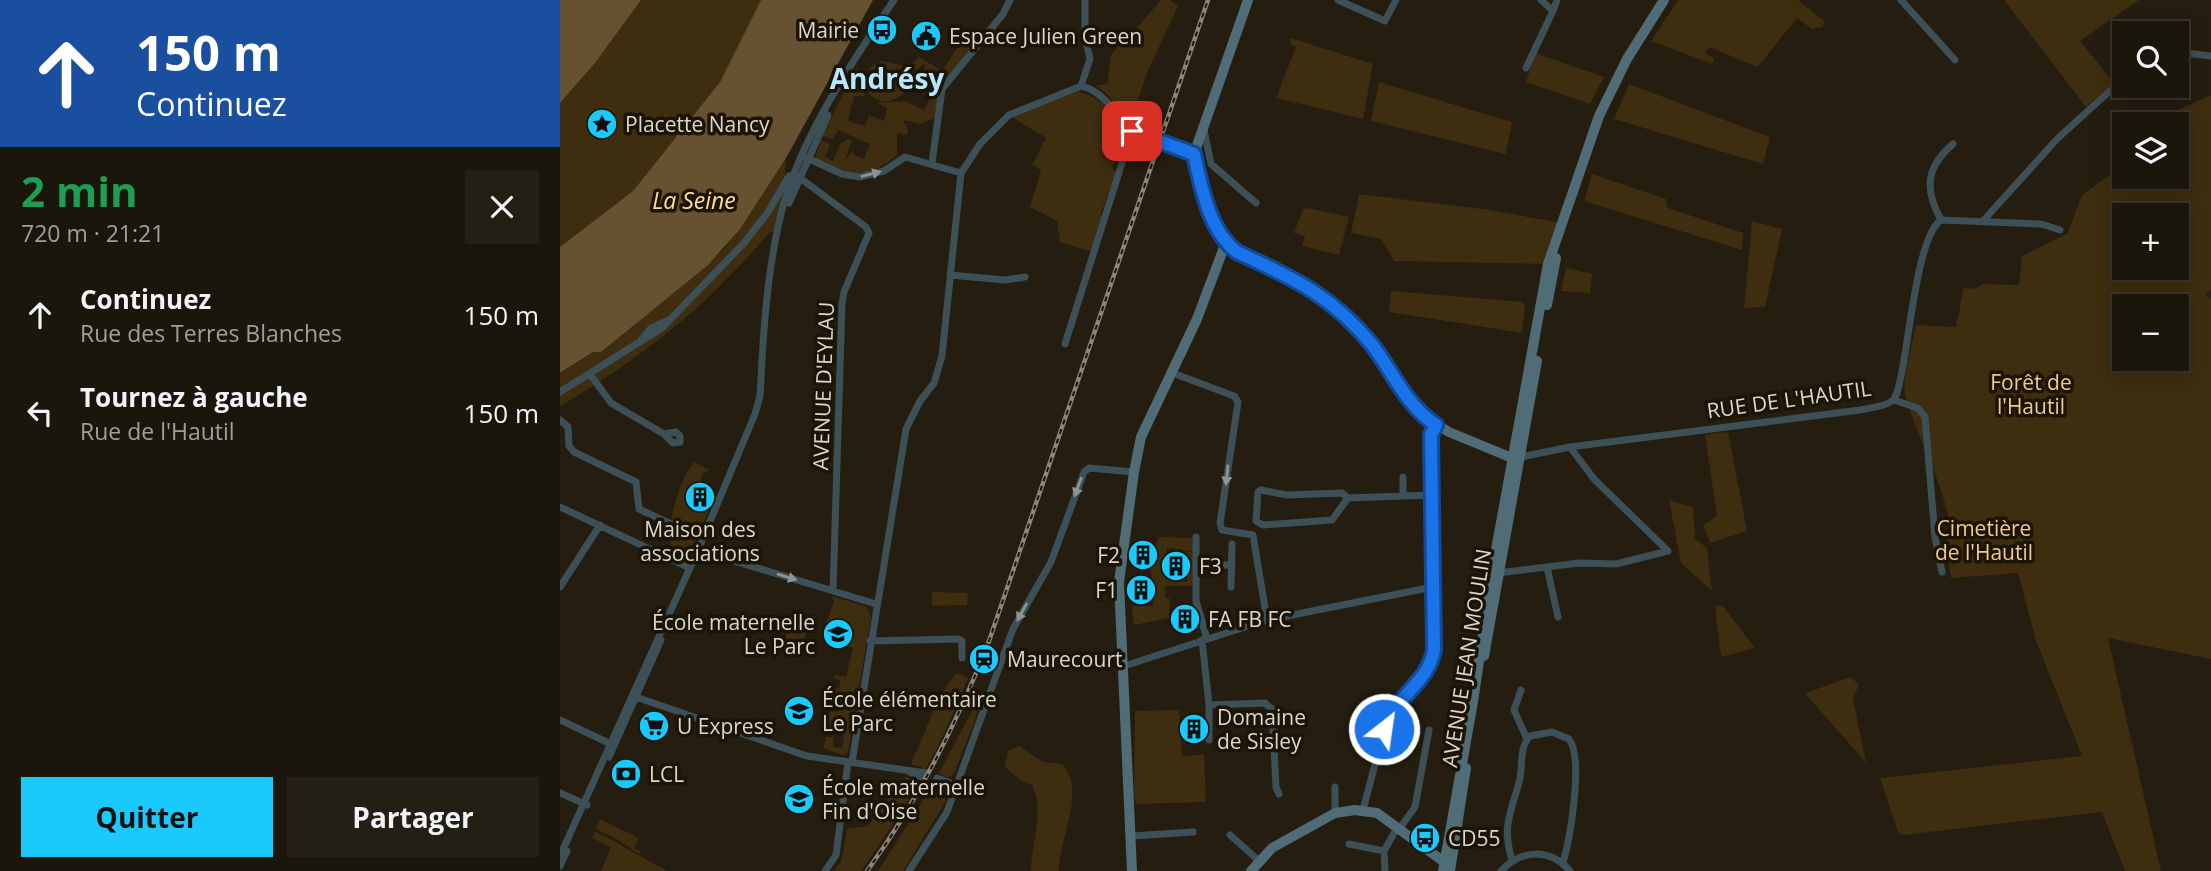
<!DOCTYPE html>
<html lang="fr">
<meta charset="utf-8">
<style>
:root{--surface:#1b160c;--page:#241f15;--text:#f1f3f6;--muted:#a09f9d;--line:#39352d;--accent:#1acafc}
body{margin:0;font-family:"Open Sans",sans-serif;background:var(--page);color:var(--text);height:100vh;display:flex;flex-direction:column;font-size:26px;white-space:nowrap}
*{box-sizing:border-box;margin:0}
p{font-size:23px;color:var(--muted)}
.icon{flex:none;width:38px;height:38px;fill:none;stroke:currentColor;stroke-width:2;stroke-linecap:round;stroke-linejoin:round}
.map{position:relative;flex:1;overflow:hidden}
.drawer{display:flex;flex-direction:column;background:var(--surface);width:560px}
.drawer>*{flex:none}
.guide{background:#1a4fa0;color:#fff;overflow:hidden}
.tools{position:absolute;left:1552px;top:21px;display:grid;gap:14px}
.tools a{display:grid;place-items:center;width:77px;height:77px;border-radius:0px;background:var(--surface);box-shadow:0 4px 18px #0003,0 0 0 2px var(--line);font-size:35px}
.pin{position:absolute;display:grid;place-items:center;width:60px;height:60px;color:#fff;margin:-30px;border-radius:14px;box-shadow:0 4px 10px #0006}
.me{position:absolute;width:77px;margin:-38px;rotate:30deg;stroke-linejoin:round;filter:drop-shadow(0 0 5px #0008)}
.turn{display:flex;align-items:center;gap:24px;height:147px;padding:0 21px;font-size:32px}
.turn .icon{width:91px;height:91px;stroke-width:2.5}
.turn b{display:block;font-size:49px;line-height:60px}
.round{display:grid;place-items:center;flex:none;width:74px;height:74px;border-radius:0px;background:var(--page)}
.overview{display:flex;align-items:center;justify-content:space-between;height:119px;padding:0 21px}
h1{font-size:42px;font-weight:700;line-height:52px;color:#1e9e55}
.cta{display:flex;gap:14px;margin-top:auto;padding:14px 21px}
.cta a{flex:1;height:80px;border-radius:0px;background:var(--accent);color:#111;font-size:28px;font-weight:700;line-height:80px;text-align:center}
.cta a+a{background:var(--page);color:var(--text)}
ul{padding:0;list-style:none}
li{display:flex;align-items:center;gap:21px;height:98px;padding:0 21px}
li div{flex:1}
li b{display:block;font-size:26px}
li em{font-style:normal}
main{display:flex;flex:1;min-height:0}
.map>svg:first-child{display:block}
.green{fill:#3e2d0e;fill-rule:evenodd}
.water{fill:#665230}
.lines{fill:none;stroke-linecap:round;stroke-linejoin:round}
.street{stroke:#3e5057;stroke-width:7}
.secondary{stroke:#4f6c77;stroke-width:10}
.rail-casing{stroke:#8b857a;stroke-width:4.5}
.rail{stroke:#1b1407;stroke-width:2;stroke-dasharray:5;stroke-linecap:butt}
.street-bridge{stroke:#3e5057;stroke-width:7}
.oneway{fill:#8d9492}
.route-casing{stroke:#114b97;stroke-width:18}
.route{stroke:#1a73e8;stroke-width:12}
.labels{text-anchor:middle;dominant-baseline:central;stroke-width:7;stroke-linejoin:round;paint-order:stroke}
.poi-label{font-size:21px;fill:#dcd7ce;stroke:#1b1407;text-anchor:start}
.park-label{font-size:21px;fill:#eeca8f;stroke:#1b1407}
.street-label{font-size:21px;fill:#dcd7ce;stroke:#1b1407}
.water-label{font-size:23px;font-style:italic;fill:#ffda9f;stroke:#1b1407}
.district-label{font-size:28px;font-weight:bold;fill:#b5e8fd;stroke:#1b1407}
</style>
<main>
<section class="drawer">
<div class="guide">
<div class="turn"><svg class="icon" aria-label="ahead" viewBox="0 0 24 24"><path d="M12 20V5M6 11l6-6 6 6"/></svg><div><b>150 m</b>Continuez</div></div>
</div>
<div class="overview"><div><h1>2 min</h1><p>720 m · 21:21</p></div><a class="round"><svg class="icon" aria-label="close" viewBox="0 0 24 24"><path d="M6 6l12 12M18 6L6 18"/></svg></a></div>
<ul>
<li><svg class="icon" aria-label="ahead" viewBox="0 0 24 24"><path d="M12 20V5M6 11l6-6 6 6"/></svg><div><b>Continuez</b><p>Rue des Terres Blanches</p></div><em>150 m</em></li>
<li><svg class="icon" aria-label="left" viewBox="0 0 24 24"><path d="M17 20v-9H6M10 6l-5 5 5 5"/></svg><div><b>Tournez à gauche</b><p>Rue de l'Hautil</p></div><em>150 m</em></li>
</ul>
<div class="cta"><a>Quitter</a><a>Partager</a></div>
</section>
<div class="map">
<svg width="1651" height="871" viewBox="0 0 1651 871">
<rect width="100%" height="100%" fill="#241d10"/>
<!-- green -->
<path class="green" d="M81,0h120l-41,82 -87,109 -73,56v-144l35,-40z
M601,0h9l8,6 -30,65 -18,51 -23,-28 -11,-8 12,-3 2,-26 13,-19 4,1z
M1118,0h120l26,21 -1,6 -11,2 -15,-11 -39,49 -49,-20 -4,6 9,5 -2,6 -61,-23z
M1444,0h135l-59,41 34,42 -28,24z
M395,24l24,14 -40,49v29l-19,8 -17,-4 5,9 -1,6 -10,-2v22c-31,26 -47,19 -82,4l6,-19 9,4 -5,13 8,4 7,-17 7,-5 5,1 -7,20 8,-9 1,4 10,4 6,-15 -32,-14 -5,9 -11,-3 34,-68 7,4 1,24h-10l-6,25 17,5 4,-11 15,6 3,-13 -10,-5 27,-2 20,9 16,-31 -13,3 -7,-9 6,-7 -3,-2 -7,7 -4,-7 7,-7 23,14 19,-29 -9,-6z
M731,38l82,26 -10,55 -87,-21 20,-51 -6,-3z
M975,53l69,24 -14,27 -64,-22z
M322,61l19,4 9,8c2,24 -28,40 -43,18 -4,-14 1,-25 15,-30z
M819,82l133,40 -6,32 -135,-33z
M1069,84l141,53 -7,27 -149,-45z
M515,91c19,2 48,25 50,47 1,13 -6,20 -13,28l4,7 -15,40 1,8 -10,31 -32,-10 -3,-21 -27,-14 11,-37 -9,-5 14,-27 -34,-21z
M1651,95v194l-5,6 5,4v360l-103,-21 53,233h-36l-23,-59 -199,23 -5,-2 -18,-55 202,-22 -46,-115 -18,-68 -67,5 -5,-36c17,-23 -36,-119 -41,-148 -3,-16 8,-52 11,-69l40,2 8,-40 10,2 9,-5 36,1 3,-29 45,-22 15,-39 30,-22 12,-17v21h53v-53h-29l9,-12 4,6zM1564,215h53v53h-53zM1564,306h53v53h-53z
M226,158l-3,41 -9,33h-4c-65,76 -124,123 -210,174v-32l33,-22h8l123,-103z
M1032,174l74,25 2,9 75,25 -1,17 -158,-49z
M799,194l131,16 72,13 -14,41 -154,-3 -13,-22 -30,-6z
M748,208l41,9 -10,38 -37,-9 3,-10 -11,-3 9,-24z
M1192,221l30,8 -17,78 -21,1z
M1006,268l26,6 -2,19 -29,-2z
M831,291l131,11 3,5 -3,26 -133,-21z
M1168,432l19,99 -37,12 -7,-18 14,-9 -12,-81z
M134,462l16,8 -7,3 -10,31 16,6 -15,37 -11,11 -11,-5c-6,-26 5,-70 22,-91z
M1109,500l24,7 2,32 12,9 5,43 -31,-28z
M598,537l34,1 2,13 -27,-3 -1,32 21,2v-31l7,2 -2,33h-27v12l5,1 -1,19 -35,7 -2,-19h21l-2,-36z
M372,592l36,1 -1,12 -35,1z
M272,596l35,11 4,11 -23,133 -5,4 -20,-7 3,-11h8l-1,10 9,1 3,-22 -9,-1 -2,10 -7,-4 3,-20 7,1 3,-14 -8,-2v-7l7,-1 1,-8 -6,-1v-4l12,2 7,-29 -17,-4v-3l12,2 2,-6 -10,-2 1,-6 -16,-3 9,-24z
M1162,605l33,43 -34,9 -6,-51z
M230,616l18,4 -6,34 -19,-3z
M397,673l11,5c-27,70 -63,132 -107,193h-27l7,-9 6,-33 21,-3 32,-45 6,-4 11,3 6,-13 -11,-2v-5c16,-29 22,-63 45,-87z
M1291,677l8,8 -6,13 13,65 -61,-70z
M416,708l1,6 -23,60 -6,4 -9,-5 34,-64z
M614,710l5,1 3,46 22,-3 2,48 -69,2 -3,-6 1,-87z
M459,746l24,16 19,2c25,28 -3,73 -3,107h-28c0,-28 14,-60 1,-86l-9,-3 -18,-15 3,-16z
M371,788l13,8 2,5 -43,70h-25z
M40,819l39,19 -5,10 8,4 -3,2 -22,-15 -21,-10z
M35,832c25,11 48,27 73,39h-67l10,-24 -19,-9z"/>
<!-- water -->
<path class="water" d="M0,0h81l-46,63 -35,40z
M201,0h112l-87,158 -46,71 -32,36 -107,87h-8l-33,21v-126l73,-56 87,-109z"/>
<g class="lines">
<!-- street -->
<path class="street" d="M778,0l47,21 11,-21
M1341,0l54,60
M993,11l4,-11
M1617,52l34,4
M966,68l27,-57 -12,-11
M521,86l9,-27 -5,-22v-37
M644,130l7,34 45,39
M615,148l19,6
M243,156l39,18 18,3 24,-6 21,-14 56,16 19,-29 29,-29 72,-29c26,5 39,39 65,51
M372,163l10,-74 61,-75 7,-14
M229,203l39,-88
M1381,220l100,4 19,6
M1381,220c-17,-31 -15,-53 12,-76
M1423,221l74,-82 67,-61
M390,275l55,5 20,-3
M81,340l10,-12 16,-7
M505,344l67,-213
M610,372l64,24 4,6 -18,121 2,7 31,5 14,85
M30,374l21,29 53,31 9,9 7,-1v-6l-4,-4 -12,2
M0,392l102,-64 82,-85 24,-31 21,-36 7,-1 70,52 3,6 -25,59 -2,12 -9,287
M1334,400l24,8 7,9 10,120 7,35
M0,420l8,7 1,19 5,6 62,30 3,27 32,15
M956,458l54,-11 290,-37c9,-2 24,-3 32,-9 6,-5 7,-17 9,-25 8,-33 16,-140 40,-156
M843,477v19
M788,498l-6,-5 -55,2 -26,-5 -3,2 -2,29 7,4 69,-5 16,-22 84,-3
M0,507l130,61
M636,537v64l11,38
M138,550l178,54
M636,565h36
M987,567l11,50
M938,573l81,-10 37,1 52,-13 -74,-72 -24,-32
M0,587l40,-62
M671,587l1,-43
M642,640l7,65
M310,641l88,-2 4,2v17
M564,666l143,-46 166,-33
M961,690l-7,20 13,29
M73,696l174,60 119,17
M0,720l53,25
M649,740v-35l56,-2 7,6 4,78 3,7
M49,757l52,-117
M292,762l54,-333 14,-28 14,-18 8,-27 19,-183
M348,771l15,7
M377,778l19,7
M375,784l19,8
M775,787v26
M0,793l27,12
M803,810l23,-88c12,-27 42,-41 48,-72l-3,-209 -5,-23
M840,828l15,-21 14,-77
M670,835l28,25
M572,836l61,-4
M789,844l35,7
M0,856l138,-306 57,-136 5,-18c3,-57 6,-113 18,-169 16,-80 71,-161 116,-227
M952,860c-11,-36 0,-48 8,-82 3,-15 -1,-30 10,-42l22,-4 17,7c15,20 1,99 -6,124
M0,866l7,-15
M265,871l11,-16 12,-93
M349,871l38,-59 66,-183 38,-67 33,-90 5,-4 45,4
M825,871l-1,-20 14,-25
M941,871c20,-22 49,-23 69,0"/>
<!-- secondary -->
<path class="secondary" d="M688,0l-54,154 24,75 19,23 62,29 32,22 41,43 20,31 34,41 23,14 63,26
M987,305l9,-47
M924,656l53,-295
M572,871l-13,-289 15,-110 7,-35 56,-118 29,-77
M691,871l21,-23 63,-35 20,-3 22,3 70,51
M883,871l30,-169 19,-130 56,-308 51,-148 28,-57 37,-59
M890,871l16,-103"/>
<!-- rail casing -->
<g class="rail-casing">
<path id="rail" d="M307,871c51,-70 89,-146 121,-227l220,-644"/>
</g>
<!-- rail -->
<use href="#rail" class="rail"/>
<!-- street-bridge -->
<path class="street-bridge" d="M586,137l29,11"/>
</g>
<!-- one-way arrows -->
<defs><path id="oneway-solid" d="M-6-.8H1V-3.2L6.5 0L1 3.2V.8H-6Z" transform="scale(1.75)"/></defs>
<g class="oneway">
<use href="#oneway-solid" transform="translate(311 174) rotate(-14)"/>
<use href="#oneway-solid" transform="translate(667 475) rotate(96)"/>
<use href="#oneway-solid" transform="translate(518 487) rotate(110)"/>
<use href="#oneway-solid" transform="translate(227 577) rotate(17)"/>
<use href="#oneway-solid" transform="translate(462 612) rotate(119)"/>
</g>
<g class="lines">
<!-- route casing -->
<g class="route-casing">
<path id="route" d="M572,131l62,23c7,32 15,77 43,98 56,26 96,44 136,94 21,28 33,59 63,79l-5,10 3,215c-6,33 -40,48 -50,79"/>
</g>
<!-- route -->
<use href="#route" class="route"/>
</g>
<!-- icons -->
<defs>
<g id="bus-disc" transform="scale(1.575)"><circle r="9.5" fill="#1acafc" stroke="#1b1407"/><path d="M-5-6H5V4H4V6H2V4H-2V6H-4V4H-5ZM-3.5-4V0h7V-4ZM-3.5 1.2v1.5H-2V1.2ZM2 1.2v1.5H3.5V1.2Z" fill="#111"/></g>
<g id="civic-disc" transform="scale(1.575)"><circle r="9.5" fill="#1acafc" stroke="#1b1407"/><path d="M-.6-6.5H3V-4.5H.6V-3L4-1V1h2V6H-6V1h2V-1L-.6-3ZM-1.2 2.5V6h2.4V2.5Z" fill="#111"/></g>
<g id="sight-disc" transform="scale(1.575)"><circle r="9.5" fill="#1acafc" stroke="#1b1407"/><path d="M0-6L1.8-2.2L6-1.7L2.9 1.2L3.7 5.4L0 3.3L-3.7 5.4L-2.9 1.2L-6-1.7L-1.8-2.2Z" fill="#111"/></g>
<g id="building-disc" transform="scale(1.575)"><circle r="9.5" fill="#1acafc" stroke="#1b1407"/><path d="M-4-6H4V6H1V3H-1V6H-4ZM-2.5-4.3h1.7v1.8h-1.7ZM.8-4.3h1.7v1.8H.8ZM-2.5-1h1.7V.8h-1.7ZM.8-1h1.7V.8H.8Z" fill="#111"/></g>
<g id="school-disc" transform="scale(1.575)"><circle r="9.5" fill="#1acafc" stroke="#1b1407"/><path d="M0-5L7-2L0 1L-7-2ZM-4 1L0 2.5L4 1V4Q0 6-4 4Z" fill="#111"/></g>
<g id="station-disc" transform="scale(1.575)"><circle r="9.5" fill="#1acafc" stroke="#1b1407"/><path d="M-3-6H3Q5-6 5-4V2Q5 4 3 4L4.5 6H3L1.5 4h-3L-3 6H-4.5L-3 4Q-5 4-5 2V-4Q-5-6-3-6ZM-3.5-4v3h7v-3ZM-3.5 1v1.5H-2V1ZM2 1v1.5H3.5V1Z" fill="#111"/></g>
<g id="supermarket-disc" transform="scale(1.575)"><circle r="9.5" fill="#1acafc" stroke="#1b1407"/><path d="M-6-5.5h2.5l.6 2H6L4.5 2H-2.5L-4.4-4H-6ZM-1.5 3.2a1.3 1.3 0 1 0 .1 0ZM3 3.2a1.3 1.3 0 1 0 .1 0Z" fill="#111"/></g>
<g id="bank-disc" transform="scale(1.575)"><circle r="9.5" fill="#1acafc" stroke="#1b1407"/><path d="M-6-4H6V4H-6ZM0-2.3a2.3 2.3 0 1 0 0 4.6a2.3 2.3 0 1 0 0-4.6Z" fill="#111"/></g>
</defs>
<g fill-rule="evenodd">
<use href="#bus-disc" x="322" y="30"/>
<use href="#civic-disc" x="366" y="36"/>
<use href="#sight-disc" x="42" y="124"/>
<use href="#building-disc" x="140" y="497"/>
<use href="#building-disc" x="583" y="555"/>
<use href="#building-disc" x="616" y="566"/>
<use href="#building-disc" x="581" y="590"/>
<use href="#building-disc" x="625" y="619"/>
<use href="#school-disc" x="278" y="634"/>
<use href="#station-disc" x="424" y="659"/>
<use href="#school-disc" x="239" y="711"/>
<use href="#supermarket-disc" x="94" y="726"/>
<use href="#building-disc" x="634" y="729"/>
<use href="#bank-disc" x="66" y="774"/>
<use href="#school-disc" x="239" y="799"/>
<use href="#bus-disc" x="865" y="838"/>
</g>
<g class="labels">
<!-- poi labels -->
<g class="poi-label">
<text x="299" y="30" text-anchor="end">Mairie</text>
<text x="389" y="36">Espace Julien Green</text>
<text x="65" y="124">Placette Nancy</text>
<text x="140" y="529" text-anchor="middle">Maison des<tspan x="140" dy="24">associations</tspan></text>
<text x="560" y="555" text-anchor="end">F2</text>
<text x="639" y="566">F3</text>
<text x="558" y="590" text-anchor="end">F1</text>
<text x="648" y="619">FA FB FC</text>
<text x="255" y="622" text-anchor="end">École maternelle<tspan x="255" dy="24">Le Parc</tspan></text>
<text x="447" y="659">Maurecourt</text>
<text x="262" y="699">École élémentaire<tspan x="262" dy="24">Le Parc</tspan></text>
<text x="657" y="717">Domaine<tspan x="657" dy="24">de Sisley</tspan></text>
<text x="117" y="726">U Express</text>
<text x="89" y="774">LCL</text>
<text x="262" y="787">École maternelle<tspan x="262" dy="24">Fin d'Oise</tspan></text>
<text x="888" y="838">CD55</text>
</g>
<!-- park labels -->
<g class="park-label">
<text x="1471" y="382">Forêt de<tspan x="1471" dy="24">l'Hautil</tspan></text>
<text x="1424" y="528">Cimetière<tspan x="1424" dy="24">de l'Hautil</tspan></text>
</g>
<!-- street labels -->
<g class="street-label">
<text transform="translate(263 386) rotate(-88)">AVENUE D'EYLAU</text>
<text transform="translate(1229 399) rotate(-8)">RUE DE L'HAUTIL</text>
<text transform="translate(906 658) rotate(-81)">AVENUE JEAN MOULIN</text>
</g>
<!-- water labels -->
<g class="water-label">
<text x="134" y="200">La Seine</text>
</g>
<!-- district labels -->
<g class="district-label">
<text x="327" y="78">Andrésy</text>
</g>
</g>
</svg>
<div class="tools">
<a><svg class="icon" aria-label="search" viewBox="0 0 24 24"><circle cx="10" cy="10" r="6"/><path d="M15 15l6 6"/></svg></a>
<a><svg class="icon" aria-label="layers" viewBox="0 0 24 24"><path d="M12 4l9 5-9 5-9-5zM3 14l9 5 9-5"/></svg></a>
<a>+</a>
<a>−</a>
</div>
<div class="pin" style="left:572px;top:131px;background:#d93025"><svg class="icon" aria-label="arrive" viewBox="0 0 24 24"><path d="M6 21V4h12l-3 4 3 4H6"/></svg></div>
<svg class="me" style="left:824px;top:729px" viewBox="-20 -20 40 40"><circle r="17" fill="#1a73e8" stroke="#fff" stroke-width="3"/><path d="M0-11L8 9 0 5-8 9z" fill="#fff"/></svg>
</div>
</main>
